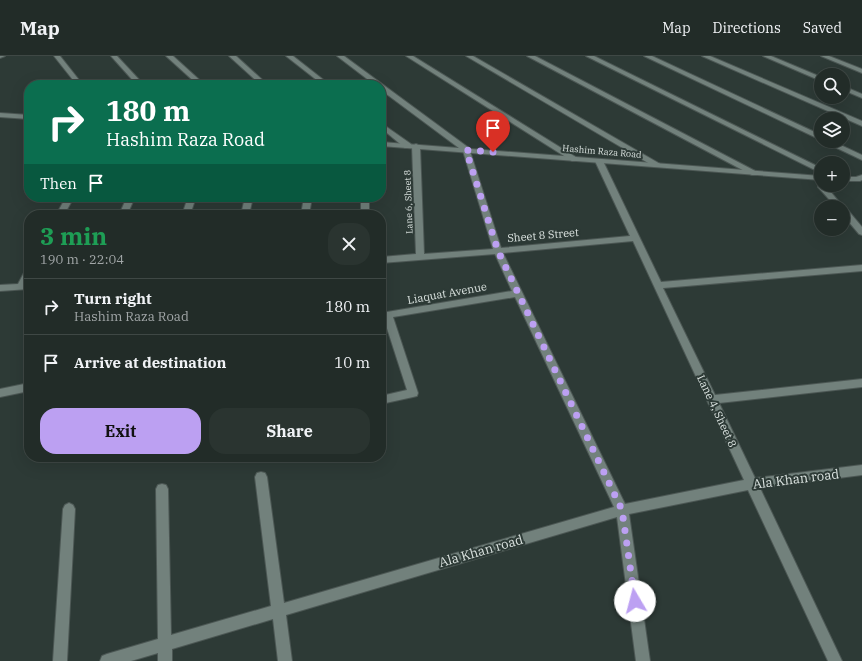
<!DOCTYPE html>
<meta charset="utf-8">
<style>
:root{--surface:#222c28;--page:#2a3430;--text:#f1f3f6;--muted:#a2a7a8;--line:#3f4845;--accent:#bca0f2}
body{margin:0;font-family:"IBM Plex Serif",serif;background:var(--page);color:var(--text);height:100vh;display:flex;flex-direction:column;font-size:15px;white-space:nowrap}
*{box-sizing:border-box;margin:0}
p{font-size:13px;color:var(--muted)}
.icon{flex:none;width:22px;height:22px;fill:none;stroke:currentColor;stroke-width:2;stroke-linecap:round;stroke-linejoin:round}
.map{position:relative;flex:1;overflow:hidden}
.details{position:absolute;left:24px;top:154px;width:362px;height:252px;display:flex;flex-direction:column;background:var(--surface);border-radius:16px;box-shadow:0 4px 16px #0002,0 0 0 1px var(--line)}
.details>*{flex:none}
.hud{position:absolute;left:24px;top:24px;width:362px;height:122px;border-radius:16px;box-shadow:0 4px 16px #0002,0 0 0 1px var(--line);background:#0b6e4f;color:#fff;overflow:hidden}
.buttons{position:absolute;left:814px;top:12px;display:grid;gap:8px}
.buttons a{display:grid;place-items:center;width:36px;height:36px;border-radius:50%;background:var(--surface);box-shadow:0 4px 16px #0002,0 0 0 1px var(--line);font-size:20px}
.pin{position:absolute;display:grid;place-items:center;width:34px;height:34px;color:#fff;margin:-41px -17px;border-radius:50% 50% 50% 0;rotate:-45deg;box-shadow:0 0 4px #0007}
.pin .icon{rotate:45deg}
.me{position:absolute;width:44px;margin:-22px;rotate:352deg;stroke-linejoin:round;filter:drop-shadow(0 0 3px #0008)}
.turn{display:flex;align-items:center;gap:14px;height:84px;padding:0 16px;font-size:18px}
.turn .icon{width:52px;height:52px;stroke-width:2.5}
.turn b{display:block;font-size:28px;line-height:34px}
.then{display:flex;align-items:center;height:38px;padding:0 16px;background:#0003;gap:8px;font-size:15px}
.round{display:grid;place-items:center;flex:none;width:42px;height:42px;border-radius:16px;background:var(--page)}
.overview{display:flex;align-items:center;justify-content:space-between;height:68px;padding:0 16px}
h1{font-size:24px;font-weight:700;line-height:30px;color:#1e9e55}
.button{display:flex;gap:8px;margin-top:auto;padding:8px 16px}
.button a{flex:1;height:46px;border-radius:16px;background:var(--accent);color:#111;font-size:16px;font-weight:700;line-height:46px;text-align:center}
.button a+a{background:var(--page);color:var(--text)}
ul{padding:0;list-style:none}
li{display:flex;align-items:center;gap:12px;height:56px;padding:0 16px;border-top:1px solid var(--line)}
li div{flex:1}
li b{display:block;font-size:15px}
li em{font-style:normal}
header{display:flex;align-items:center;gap:24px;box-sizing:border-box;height:56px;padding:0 20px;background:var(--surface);border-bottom:1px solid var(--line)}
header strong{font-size:19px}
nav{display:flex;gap:22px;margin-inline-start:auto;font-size:14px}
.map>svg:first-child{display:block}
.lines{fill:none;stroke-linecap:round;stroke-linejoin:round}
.street-casing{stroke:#4c5754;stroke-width:2}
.secondary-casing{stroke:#4c5754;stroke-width:2}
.street{fill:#72817c;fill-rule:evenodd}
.secondary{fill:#72817c;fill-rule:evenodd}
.route{stroke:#bca0f2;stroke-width:7;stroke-dasharray:0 12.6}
.labels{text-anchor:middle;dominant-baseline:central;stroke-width:4;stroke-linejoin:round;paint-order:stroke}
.far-street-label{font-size:9px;fill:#dbe3e0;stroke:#2d3a36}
.street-label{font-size:11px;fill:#dbe3e0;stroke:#2d3a36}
.near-street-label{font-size:13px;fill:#dbe3e0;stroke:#2d3a36}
</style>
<header>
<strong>Map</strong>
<nav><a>Map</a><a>Directions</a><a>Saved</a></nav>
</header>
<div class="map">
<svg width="862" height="605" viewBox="0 0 862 605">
<rect width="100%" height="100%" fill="#2d3a36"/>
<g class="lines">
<!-- street casing -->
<g class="street-casing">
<path id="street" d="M0,0h5l-5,2z
M54,0h6l23,29h-6z
M111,0h6l27,29h-7z
M166,0h7l32,29h-7z
M229,0h7l32,29h-7z
M286,0h7l37,29h-7z
M337,0h7l125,92 32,100 129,-12 -35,-75 4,-2 4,2 58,121 201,-17v6l-199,17 52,107 147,-16v8l-143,16 36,75 107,-13v10l-102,13 82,173h-14l-80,-171 -119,24 21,147h-14l-19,-144 -331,98 6,46h-14l-5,-42 -101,30v12h-14v-8l-27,8h-31l2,-5 5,-2 51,-15 -2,-150 2,-4 4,-1 4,1 2,4 3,146 100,-29 -16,-129 2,-4 4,-1 4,1 2,4 17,126 330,-96 -99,-210 -122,20 25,76 -1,3 -4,1 -32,7v-8l26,-6 -23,-71h-3v-6l131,-22 -17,-37 -114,9v-6l35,-3 -4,-108 4,-2 4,2 4,108 69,-5 -30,-98 -82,-61v-5h-6zM633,185l111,239 -119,24 -122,-251z
M406,0h7l166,103 -1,2h-6z
M466,0h7l189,109 -4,2h-3z
M527,0h8l224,117 -1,2h-6z
M586,0h8l227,112v5z
M644,0h8l169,79v5z
M702,0h8l152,65v5z
M763,0h8l50,21v4z
M821,0h8l33,13v4z
M843,30l19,8v4l-19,-8z
M381,67l30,21v4h-6l-24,-20z
M822,85h10l30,14v5z
M818,127h3v2h4l19,23h2l16,19v8l-3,-1 -16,-19v-8h-7l-18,-20z
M66,141h8l-10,18h-8z
M127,141h8l-8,18h-8z
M188,141h8l-6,18h-8z
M245,141h8l-4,18h-8z
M304,141h8l-3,18h-8z
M361,141h8v18h-8z
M29,212v11l-2,4h2v6l-29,2v-6l18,-1 8,-15z
M29,327v8l-29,6v-8z
M69,447l4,2 2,4 -8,152h-14l10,-152 2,-4z"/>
</g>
<!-- secondary casing -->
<g class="secondary-casing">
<path id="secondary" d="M0,57l29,2v4l-29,-2z
M381,86l440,34v4l-440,-34z
M862,119v5l-2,1h-17v-4h13z"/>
</g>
<!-- street -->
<use href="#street" class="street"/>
<!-- secondary -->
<use href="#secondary" class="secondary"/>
</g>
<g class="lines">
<!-- route -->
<path class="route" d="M493,96l-27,-2 32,101 124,259 13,91"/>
</g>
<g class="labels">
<!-- far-street labels -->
<g class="far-street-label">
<text transform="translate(602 95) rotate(5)">Hashim Raza Road</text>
<text transform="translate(408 146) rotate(-92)">Lane 6, Sheet 8</text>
</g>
<!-- street labels -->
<g class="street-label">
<text transform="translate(543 179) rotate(-5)">Sheet 8 Street</text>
<text transform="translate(447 237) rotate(-10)">Liaquat Avenue</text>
<text transform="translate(717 355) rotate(65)">Lane 4, Sheet 8</text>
</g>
<!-- near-street labels -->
<g class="near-street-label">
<text transform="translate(796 423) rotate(-7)">Ala Khan road</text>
<text transform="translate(481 495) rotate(-16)">Ala Khan road</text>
</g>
</g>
</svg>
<div class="buttons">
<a><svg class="icon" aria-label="search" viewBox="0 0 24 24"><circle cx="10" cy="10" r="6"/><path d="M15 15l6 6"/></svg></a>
<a><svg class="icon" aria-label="layers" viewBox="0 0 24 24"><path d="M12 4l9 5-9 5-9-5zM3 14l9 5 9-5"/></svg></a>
<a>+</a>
<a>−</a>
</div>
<div class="pin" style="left:493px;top:96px;background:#d93025"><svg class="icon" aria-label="arrive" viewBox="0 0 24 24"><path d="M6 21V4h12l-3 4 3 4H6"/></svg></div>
<svg class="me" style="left:635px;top:545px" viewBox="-20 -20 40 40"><circle r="19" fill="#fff"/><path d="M0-13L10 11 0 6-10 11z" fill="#bca0f2"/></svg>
<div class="hud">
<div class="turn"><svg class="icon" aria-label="right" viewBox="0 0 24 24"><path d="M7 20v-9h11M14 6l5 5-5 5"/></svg><div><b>180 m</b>Hashim Raza Road</div></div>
<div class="then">Then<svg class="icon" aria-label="arrive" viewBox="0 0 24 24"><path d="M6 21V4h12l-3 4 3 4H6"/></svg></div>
</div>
<section class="details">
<div class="overview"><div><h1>3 min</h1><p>190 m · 22:04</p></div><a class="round"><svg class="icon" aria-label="close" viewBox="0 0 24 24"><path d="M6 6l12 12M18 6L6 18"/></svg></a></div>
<ul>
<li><svg class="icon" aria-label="right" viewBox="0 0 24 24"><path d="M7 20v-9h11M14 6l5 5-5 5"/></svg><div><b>Turn right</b><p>Hashim Raza Road</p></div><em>180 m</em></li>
<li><svg class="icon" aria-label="arrive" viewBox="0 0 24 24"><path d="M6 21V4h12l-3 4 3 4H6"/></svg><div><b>Arrive at destination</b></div><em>10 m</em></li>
</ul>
<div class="button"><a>Exit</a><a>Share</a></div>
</section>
</div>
